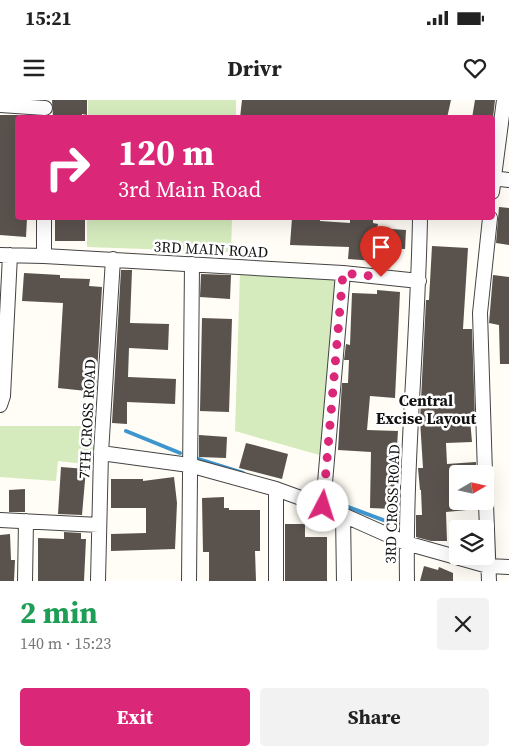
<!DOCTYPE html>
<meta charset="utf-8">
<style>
:root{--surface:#fff;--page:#f2f2f2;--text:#222;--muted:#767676;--accent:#db2777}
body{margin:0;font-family:"Source Serif 4",serif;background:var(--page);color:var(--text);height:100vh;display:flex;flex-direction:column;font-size:19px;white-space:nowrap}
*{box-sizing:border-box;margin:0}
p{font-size:16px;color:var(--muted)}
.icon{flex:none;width:28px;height:28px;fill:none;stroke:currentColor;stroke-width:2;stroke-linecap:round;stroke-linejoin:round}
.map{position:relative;height:481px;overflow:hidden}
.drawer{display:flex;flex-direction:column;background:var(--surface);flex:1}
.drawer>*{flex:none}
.hud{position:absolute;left:15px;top:15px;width:480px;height:105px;border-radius:5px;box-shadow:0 5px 20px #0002;background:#db2777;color:#fff;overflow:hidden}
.needle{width:32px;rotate:81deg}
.controls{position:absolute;left:449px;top:365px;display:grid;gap:10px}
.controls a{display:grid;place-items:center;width:45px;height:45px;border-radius:5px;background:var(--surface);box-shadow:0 5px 20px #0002;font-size:25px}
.pin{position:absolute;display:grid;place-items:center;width:42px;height:42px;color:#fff;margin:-51px -21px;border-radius:50% 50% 50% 0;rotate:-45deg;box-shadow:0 0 5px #0007}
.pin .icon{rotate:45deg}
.me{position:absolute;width:55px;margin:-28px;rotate:5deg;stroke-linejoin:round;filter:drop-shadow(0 0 4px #0008)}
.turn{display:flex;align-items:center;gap:18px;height:105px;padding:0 20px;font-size:22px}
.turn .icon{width:65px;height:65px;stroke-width:2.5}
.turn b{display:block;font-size:35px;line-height:42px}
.round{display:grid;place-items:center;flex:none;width:52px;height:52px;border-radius:5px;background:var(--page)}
.summary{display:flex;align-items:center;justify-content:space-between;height:85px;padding:0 20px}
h1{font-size:30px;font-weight:700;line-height:38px;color:#1e9e55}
.button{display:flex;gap:10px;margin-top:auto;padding:10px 20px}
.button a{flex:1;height:58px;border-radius:5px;background:var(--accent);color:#fff;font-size:20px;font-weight:700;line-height:58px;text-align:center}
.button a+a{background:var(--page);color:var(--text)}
.status{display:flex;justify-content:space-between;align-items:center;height:35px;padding:0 25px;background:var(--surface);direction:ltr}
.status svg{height:14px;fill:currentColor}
header{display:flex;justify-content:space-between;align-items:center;height:65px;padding:0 20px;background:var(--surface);font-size:22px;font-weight:700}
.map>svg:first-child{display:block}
.green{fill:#d5ebbd}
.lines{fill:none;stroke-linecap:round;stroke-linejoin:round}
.stream{stroke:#3f96cf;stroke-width:4}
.building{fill:#5a524d}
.minor-casing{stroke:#444;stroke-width:16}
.minor{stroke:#fff;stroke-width:14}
.route{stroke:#db2777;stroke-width:9;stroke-dasharray:0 16.2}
.labels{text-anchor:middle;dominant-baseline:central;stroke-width:5;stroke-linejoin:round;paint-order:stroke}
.street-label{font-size:15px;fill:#111;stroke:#fff}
.neighbourhood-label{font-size:16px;font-weight:bold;fill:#111;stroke:#fff}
</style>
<div class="status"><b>15:21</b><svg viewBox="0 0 49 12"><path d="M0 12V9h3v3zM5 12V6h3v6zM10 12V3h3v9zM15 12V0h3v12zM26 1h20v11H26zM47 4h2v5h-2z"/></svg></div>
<header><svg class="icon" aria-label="menu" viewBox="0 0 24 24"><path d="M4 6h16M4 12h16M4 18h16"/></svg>Drivr<svg class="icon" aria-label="heart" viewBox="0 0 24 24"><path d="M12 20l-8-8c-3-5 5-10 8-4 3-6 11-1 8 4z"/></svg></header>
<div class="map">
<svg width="509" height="481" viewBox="0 0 509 481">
<rect width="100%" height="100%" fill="#fffdf5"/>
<!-- green -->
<path class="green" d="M88,0h148v17h-148z
M87,118h145l-1,34 -144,-5z
M240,173l97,7 -14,176 -88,-25z
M0,326h92l1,39 -35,-4 -2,20 -56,-4z"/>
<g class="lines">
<!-- stream -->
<path class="stream" d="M126,331l54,22
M198,359l45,14
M305,392l12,4
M332,401l70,26"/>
</g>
<!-- building -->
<path class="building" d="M52,0h35v15l-5,-1v4h-29z
M242,0h209l-4,18h-207z
M475,0h20l-2,18h-21z
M0,15h18v103h9l-1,19 -26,-2z
M499,107l10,1v37l-13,-2z
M55,118h30v23h-30z
M292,118l28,1v2l30,2v-5h23v5l5,1 -1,4 29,2 -1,19 -29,-1 -1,13 -27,-2 1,-12 -59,-2z
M432,146l36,2 -5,81h9l3,90h-5l2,23 -26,1 1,21 29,-2v12h-18v27h19v8l-31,3 1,29h-16l-15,-4v-22h6l-1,-25h-1l-2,-22h5l-3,-48 6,-120h3z
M121,170h11l-2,53 39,1 -1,26 -39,-2 -1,29 48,2 -1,25 -48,-2v22l-15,-1z
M24,173l36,2v3l30,1 -1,7 13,1 -6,105 -38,-4 5,-85 -41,-2z
M201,174l30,1 -1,24 -30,-2z
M493,175l16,2v87h-9l-1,-39 -10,-2z
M377,190l23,2 -5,106 -25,-2 -3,34 31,1 -5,78 -23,-1 1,-56 -33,-2 4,-67h6l1,-23h-5l2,-16 4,1 2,-52 25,1z
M202,218l30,1 -3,93 -29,-1z
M199,335l28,2 -1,21 -27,-1z
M246,343l42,11 -6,25 -43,-11z
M61,367l25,2 -4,46 -24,-1z
M174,377l3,26 -2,46 -64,2v-17l35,-1v-25h-35v-29h32v2z
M25,389v23h-16v-22z
M224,397v11h5v2h31v41h-5l1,30h-47v-29h-6l-1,-54z
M285,424h20v13h22v44h-42z
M64,432l17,1v6h5l-2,42h-46v-43l26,1z
M10,434l1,26h4l-1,21h-14v-46z
M424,466l14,4 1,-3 14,6v8h-33z"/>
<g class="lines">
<!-- minor casing -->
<g class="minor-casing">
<path id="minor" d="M0,5l45,3
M492,78l17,2
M492,92l12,-92
M0,155l44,1 299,17 76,8
M44,156v-38
M0,305l3,-9 7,-141
M101,353l88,12 87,24 47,17 83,37 82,23 21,1
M485,374l-5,-161 10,-95
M485,378l4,103
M276,389v92
M323,406l20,-233
M343,414l1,67
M0,420l99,5
M25,481l1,-60
M98,481l3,-128 12,-194
M189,481l3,-317
M407,481c-2,-121 11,-242 13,-363"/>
</g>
<!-- minor -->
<use href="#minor" class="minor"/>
</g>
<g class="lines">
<!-- route -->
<path class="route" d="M323,406l20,-233 38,4"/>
</g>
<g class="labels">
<!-- street labels -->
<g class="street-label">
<text transform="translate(211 149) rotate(3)">3RD MAIN ROAD</text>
<text transform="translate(87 319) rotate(-87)">7TH CROSS ROAD</text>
<text transform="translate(392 404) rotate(-88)">3RD CROSS ROAD</text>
</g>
<!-- neighbourhood labels -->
<g class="neighbourhood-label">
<text x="426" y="300">Central<tspan x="426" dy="18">Excise Layout</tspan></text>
</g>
</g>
</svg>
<div class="controls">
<a><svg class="needle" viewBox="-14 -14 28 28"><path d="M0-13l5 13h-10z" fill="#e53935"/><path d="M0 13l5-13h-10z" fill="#767676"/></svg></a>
<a><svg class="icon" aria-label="layers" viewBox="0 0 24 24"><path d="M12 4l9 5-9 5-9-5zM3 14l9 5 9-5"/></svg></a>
</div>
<div class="pin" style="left:381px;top:177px;background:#d93025"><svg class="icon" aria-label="arrive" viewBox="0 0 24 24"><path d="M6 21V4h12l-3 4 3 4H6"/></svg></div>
<svg class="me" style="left:323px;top:406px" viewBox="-20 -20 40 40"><circle r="19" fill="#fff"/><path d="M0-13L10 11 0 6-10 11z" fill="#db2777"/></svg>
<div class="hud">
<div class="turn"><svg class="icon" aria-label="right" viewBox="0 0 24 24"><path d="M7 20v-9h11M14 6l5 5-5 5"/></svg><div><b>120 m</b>3rd Main Road</div></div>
</div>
</div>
<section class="drawer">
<div class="summary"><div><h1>2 min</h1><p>140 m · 15:23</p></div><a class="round"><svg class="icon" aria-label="close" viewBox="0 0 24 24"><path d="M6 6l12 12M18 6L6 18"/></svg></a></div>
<div class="button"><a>Exit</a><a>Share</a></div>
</section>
